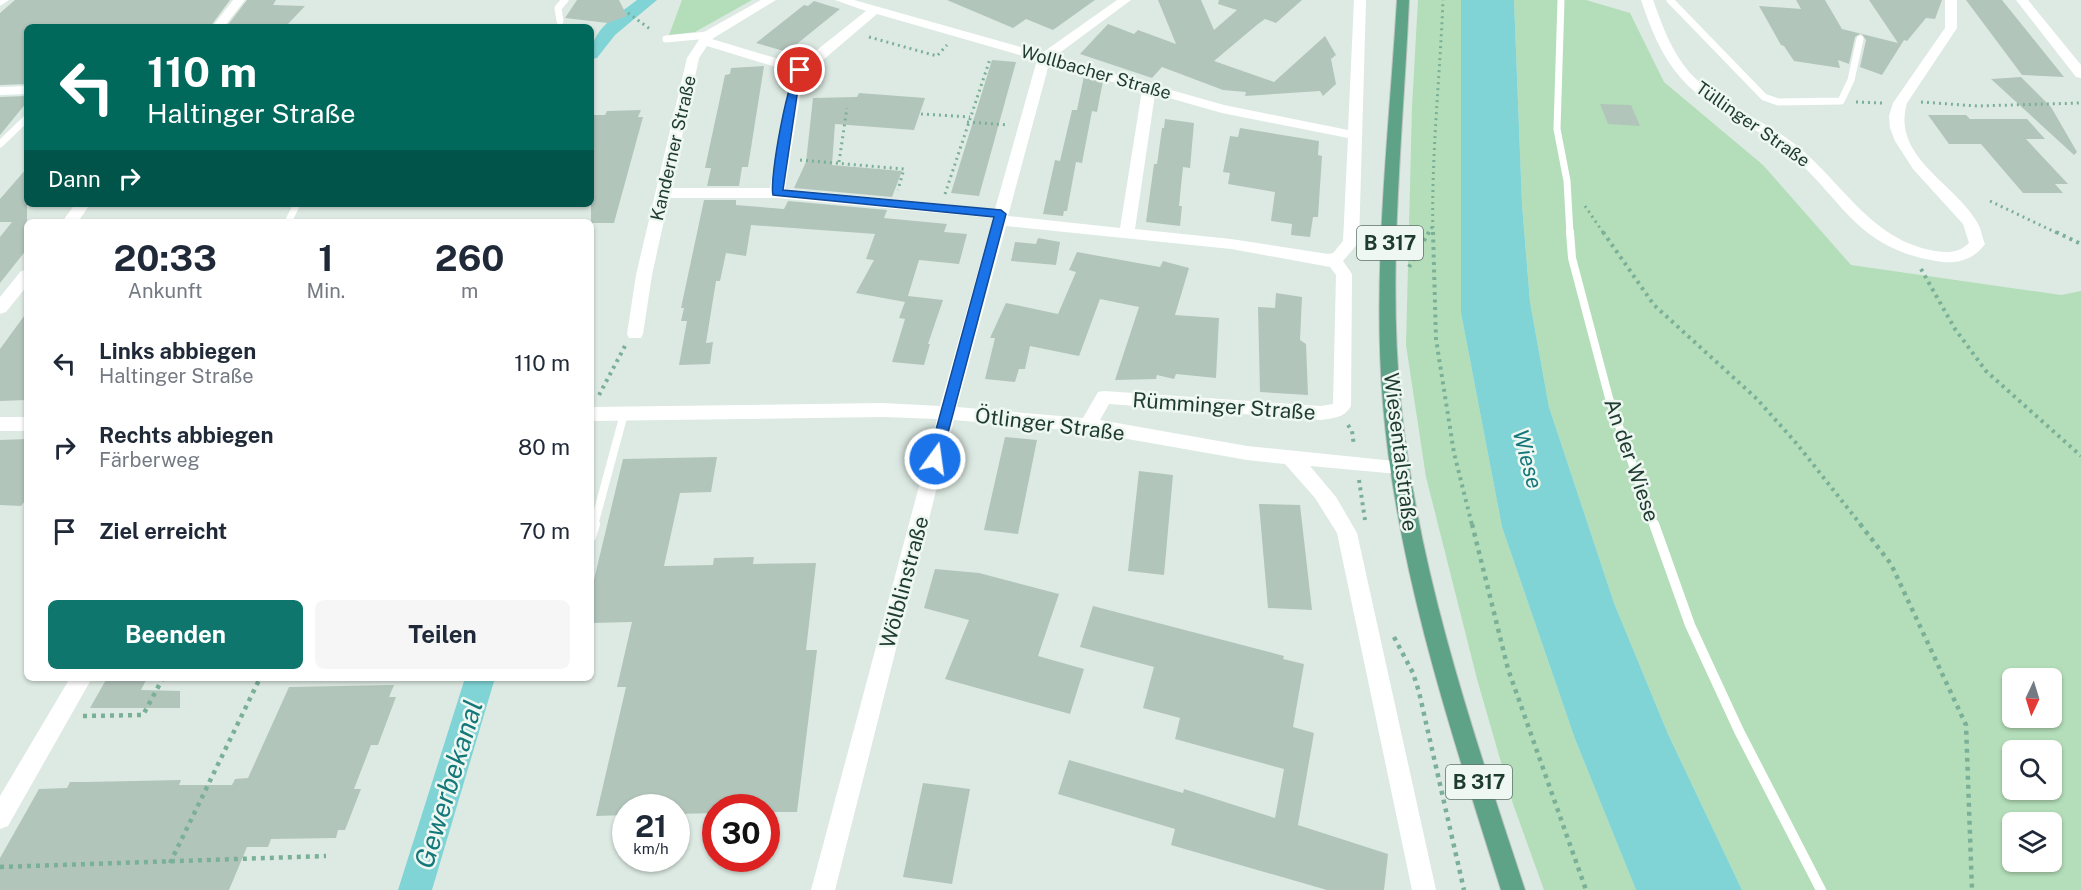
<!DOCTYPE html>
<html lang="de">
<meta charset="utf-8">
<style>
:root{--surface:#fff;--page:#f6f6f7;--text:#1f2937;--muted:#747a83;--accent:#0f766e}
body{margin:0;font-family:"Public Sans",sans-serif;background:var(--page);color:var(--text);height:100vh;display:flex;flex-direction:column;font-size:22px;white-space:nowrap}
*{box-sizing:border-box;margin:0}
p{font-size:20px;color:var(--muted)}
.icon{flex:none;width:33px;height:33px;fill:none;stroke:currentColor;stroke-width:2;stroke-linecap:round;stroke-linejoin:round}
.map{position:relative;flex:1;overflow:hidden}
.side{position:absolute;left:24px;top:219px;width:570px;height:462px;display:flex;flex-direction:column;background:var(--surface);border-radius:9px;box-shadow:0 2px 4px #0004}
.side>*{flex:none}
.banner{position:absolute;left:24px;top:24px;width:570px;height:183px;border-radius:9px;box-shadow:0 2px 4px #0004;background:#00695c;color:#fff;overflow:hidden}
.needle{width:39px;rotate:184deg}
.buttons{position:absolute;left:2002px;top:668px;display:grid;gap:12px}
.buttons a{display:grid;place-items:center;width:60px;height:60px;border-radius:9px;background:var(--surface);box-shadow:0 2px 4px #0004;font-size:30px}
.speed{position:absolute;left:612px;top:794px;display:flex;gap:12px;font-size:30px;font-weight:700;text-align:center}
.speed>*{display:grid;place-content:center;width:78px;height:78px;border-radius:50%;background:var(--surface);box-shadow:0 2px 4px #0004;line-height:1}
.speed small{font-size:15px;font-weight:400}
.speed .limit{border:9px solid #d22;background:#fff;color:#111}
.pin{position:absolute;display:grid;place-items:center;width:51px;height:51px;color:#fff;margin:-26px;border:3px solid #fff;border-radius:50%;box-shadow:0 2px 6px #0007}
.me{position:absolute;width:66px;margin:-33px;rotate:14deg;stroke-linejoin:round;filter:drop-shadow(0 0 4px #0008)}
.turn{display:flex;align-items:center;gap:21px;height:126px;padding:0 24px;font-size:27px}
.turn .icon{width:78px;height:78px;stroke-width:2.5}
.turn b{display:block;font-size:42px;line-height:51px}
.then{display:flex;align-items:center;height:57px;padding:0 24px;background:#0003;gap:12px;font-size:22px}
.eta{display:flex;justify-content:space-evenly;align-items:center;height:102px;text-align:center}
.eta b{font-size:36px;font-weight:700;line-height:42px}
.button{display:flex;gap:12px;margin-top:auto;padding:12px 24px}
.button a{flex:1;height:69px;border-radius:9px;background:var(--accent);color:#fff;font-size:24px;font-weight:700;line-height:69px;text-align:center}
.button a+a{background:var(--page);color:var(--text)}
ul{padding:0;list-style:none}
li{display:flex;align-items:center;gap:18px;height:84px;padding:0 24px}
li div{flex:1}
li b{display:block;font-size:22px}
li em{font-style:normal}
.map>svg:first-child{display:block}
.green{fill:#b4deb9;fill-rule:evenodd}
.water{fill:#80d4d5}
.lines{fill:none;stroke-linecap:round;stroke-linejoin:round}
.canal{fill:#80d4d5;fill-rule:evenodd}
.building{fill:#b2c5bb}
.primary-casing{stroke:#bcc4c1;stroke-width:2}
.path-far2{stroke:#7bb098;stroke-width:3;stroke-dasharray:2 4;stroke-linecap:butt}
.path-far1{stroke:#7bb098;stroke-width:4;stroke-dasharray:3 4.5;stroke-linecap:butt}
.path{stroke:#7bb098;stroke-width:4.5;stroke-dasharray:4 5;stroke-linecap:butt}
.lane-far2{stroke:#fff;stroke-width:7}
.lane-far1{stroke:#fff;stroke-width:8}
.lane{stroke:#fff;stroke-width:10}
.street{fill:#fff;fill-rule:evenodd}
.primary{fill:#5ea388;fill-rule:evenodd}
.route{fill:#1a73e8;stroke:#114b97;stroke-width:1.5}
.labels{text-anchor:middle;dominant-baseline:central;stroke-width:5;stroke-linejoin:round;paint-order:stroke}
.far-street-label{font-size:18px;fill:#1e3b2f;stroke:#eef7f1}
.shield{fill:#eef7f1;stroke:#5c7369;stroke-width:1.5}
.shield-label{font-size:20px;font-weight:bold;fill:#1e3b2f}
.street-label{font-size:21px;fill:#1e3b2f;stroke:#eef7f1}
.water-label{font-size:22px;font-style:italic;fill:#14787a;stroke:#eef7f1}
.near-water-label{font-size:27px;font-style:italic;fill:#14787a;stroke:#eef7f1}
</style>
<div class="map">
<svg width="2081" height="890" viewBox="0 0 2081 890">
<rect width="100%" height="100%" fill="#ddeae3"/>
<!-- green -->
<path class="green" d="M682,0h70l-57,32 -26,3z
M1418,0h43v313l41,214 73,212 61,151h-92l-31,-86 -36,-125 -51,-202 -20,-132 6,-238z
M1514,0h72l44,13 34,69 99,83 88,100 210,30 20,-4v599h-339l-74,-156 -54,-131 -65,-196 -19,-105 -8,-98zM2013,678h39v39h-39zM2013,750h39v39h-39zM2013,822h39v39h-39z"/>
<!-- water -->
<path class="water" d="M1461,0h53l8,204 8,98 19,105 65,196 54,131 74,156h-106l-61,-151 -73,-212 -41,-214z"/>
<g class="lines">
<!-- canal -->
<path class="canal" d="M637,0h20l-42,35 -18,23 -6,1c0,-31 23,-41 46,-59z
M465,678h30l-63,212h-34z"/>
</g>
<!-- building -->
<path class="building" d="M15,0h215l-20,27h-183v57l-27,1v-72z
M247,0h29l-3,5 32,1 -17,18 -61,2z
M577,0h42l8,16 -19,7 -43,-5z
M947,0h148l-42,30 -27,-11 -13,9z
M1158,0h43l13,30 23,-20 -19,-6 1,-4h83l-26,23 -11,-4 -7,5 -44,37 60,21 51,-46 11,19 -5,4 5,25 -13,12 -3,-5 -75,5 1,-4 -23,-2 -61,-23 -10,11 -72,-24 28,-30 26,10 4,-4 38,14z
M1796,0h29l17,29 56,14 -29,-43h73l-7,19 -9,-1 -19,23 -3,-1 -22,35 -22,-8 6,-27 -5,-7 -6,4 -6,27 -11,-4 2,8 -46,-7 -10,-15 -3,-1 -22,-39 42,3z
M1966,0h36l62,77 -42,-2z
M814,1l26,8 -53,43 -31,-9 48,-38 4,1z
M992,60l24,2 -37,134 -28,-3z
M764,66l-16,101h-6l-3,19h-32l4,-18h-6l20,-93 5,-1 1,-6z
M1084,76l19,5 -6,31 -5,-1 -10,52 -6,-1 -9,49h-3l-1,5 -20,-2 12,-54 5,1 12,-51h5z
M2021,77l30,30 26,45 -3,3 -83,-76z
M859,93l66,5 -11,32 -79,-6 -3,41 70,6 -10,26 -98,-9 12,-26 7,-64 44,-1z
M27,96v6l-27,33v-38z
M1600,104l31,1 9,21 -32,-2z
M641,110l-3,7h5l-29,106h-23v-108h14l2,-4z
M1928,115h38l4,4h57l18,20h-19l42,45h-13l8,9h-40l-42,-49h-32z
M1165,119l29,4 -4,45 -7,-1 -4,39h3l-2,20 -34,-4 8,-58h3l5,-36h2z
M1240,128l79,13 -1,14 4,1 -4,61h-5l-3,20 -19,-2 1,-11 -21,-3 4,-29 -47,-8 2,-11 -7,-1 7,-36 8,1z
M27,168v81l-27,34v-46l12,-15h-12v-23z
M704,200h32v5l48,4 4,-8 99,9 -3,8 63,6 -3,8 23,2 -8,30 -40,-4 -11,36 35,4 -15,44h2l-6,21 -32,-3 13,-43 -6,-1 6,-16 -49,-9 18,-33 -8,-1 9,-25 -124,-9 -5,31 -20,-3 -6,28h-4l-10,62 7,-1 -3,22 -31,1 8,-44h-6l3,-13h-3z
M1038,238l22,4 -4,23 -45,-4 4,-19 21,2z
M1077,252l83,15 3,-6 26,7 -14,47 44,3 -3,60 -40,-4 -2,5 -17,-4 -1,4 -41,1 24,-73 -39,-8 -21,57 -49,-10 -5,23h-6l-4,13 -30,-3 10,-41h-5l16,-35 52,11 18,-42 -7,-2z
M1276,293l26,4 -2,43 6,4 2,51 -48,-3 -2,-85 17,1z
M27,312v88l-27,1v-52z
M1005,437l32,3 -19,94 -34,-4z
M27,439v59l-6,8 -21,-1v-65z
M717,457l-6,35 -31,1 -16,73 49,-1 1,-7 40,-1 -1,7 63,-1 -10,87h11l-20,162h-31v-5h-50v6l-40,1v-7h-50v8l-30,1 30,-129h-9l15,-65 -41,1v-31l32,-133z
M1139,471l34,4 -9,100 -36,-4z
M1259,504l41,1 12,105 -44,-2z
M935,569l44,4 80,21 -21,62 46,13 -14,45 -125,-35 24,-59 -45,-12z
M1093,606l191,50 -1,3 21,5 -11,63 21,6 -16,92 90,29 -4,36h-57l-156,-45 4,-16 -117,-35 11,-34 114,33 1,-4 91,29 9,-49 -109,-30 5,-21 -37,-10 11,-41 -74,-20z
M107,678h40l-6,12 39,1v17h-90z
M394,685l-5,12h7l-18,48h-7l-17,44h7l-16,41h-7l-2,8 -65,1 -3,8h-21l-18,43h-229v-32l39,-69 28,-1 3,-6h15l96,-2 -2,5h53l3,-6 13,-1 41,-91z
M923,783l47,6 -18,95 -49,-7z"/>
<g class="lines">
<!-- primary casing -->
<g class="primary-casing">
<path id="primary" d="M1397,0h12c-6,135 -22,271 -8,405 17,167 72,327 124,485h-24c-50,-159 -104,-319 -118,-486 -11,-134 6,-270 14,-404z"/>
</g>
<!-- path-far2 -->
<path class="path-far2" d="M628,13l22,16
M869,37l68,19 10,-11
M1856,102l26,1
M1921,102l56,4 104,-3
M921,114l49,3
M967,122l42,3
M800,160l104,9 -6,21
M839,162l8,-54
M945,194l45,-135
M1990,201l69,33
M1585,206l19,28
M1428,234l4,-7
M1433,234c-2,-78 7,-156 10,-234"/>
<!-- path-far1 -->
<path class="path-far1" d="M1433,232l3,107 18,114 18,72
M1603,232l51,73 103,94 40,45 64,81
M2056,232l25,12
M1409,267l20,-35
M1921,269l34,60 31,42 95,85
M599,395l26,-49
M1348,425l4,6 2,15
M1359,480l6,40"/>
<!-- path -->
<path class="path" d="M1472,524l36,145 78,221
M1860,524l31,40 75,161 6,165
M1394,637l19,36 6,19 45,198
M83,716l60,-1 20,-37
M170,863l90,-185
M0,867l326,-11"/>
<!-- lane-far2 -->
<path class="lane-far2" d="M1561,0l-4,129 10,52 3,53
M1670,0l94,97 14,5 63,-1 10,-21 9,-41
M560,21l-2,-13 7,-8
M666,39l42,-4
M0,144l27,-26
M288,222l9,-18"/>
<!-- lane-far1 -->
<path class="lane-far1" d="M1570,232l2,26 37,140 45,127
M594,525l30,-111"/>
<!-- lane -->
<path class="lane" d="M1654,524l36,101 49,106 82,159
M591,537l4,-13"/>
<!-- street -->
<path class="street" d="M0,0h9l-9,6z
M233,0h12l-21,27h-12z
M761,0h15l-64,39 86,26 68,-54 -31,-11h19l188,53 75,-53h14l-77,57 170,48 124,25 6,-130h12l-7,242 -16,19 9,13 -1,132c-7,12 -17,12 -30,14l-212,-16 -9,16 147,26 157,16 3,5 -3,5 -6,2 -88,-8 26,31 21,36 79,357h-24l-75,-357 -22,-35 -30,-34 -38,-4 -159,-28 -134,-12 -119,470h-24l126,-471 -54,-2 -292,4v-14l292,-4 57,3 53,-188 -216,-20h-108l-17,77 -9,59 -2,4h-12l-2,-4 9,-59 51,-217 17,-26zM877,14l160,46 -42,149 -210,-20 18,-112zM707,46l85,26 -22,116h-99l28,-130zM1049,64l93,26 -22,138 -112,-12zM1155,94l67,19 126,25 -5,103 -10,12 -5,1 -97,-15 -96,-10zM1006,226l225,23 99,18 6,8 -3,129 -12,2 -217,-15 -6,1 -15,26 -126,-11z
M1641,0h12c10,27 18,51 37,73 29,31 73,46 106,72 47,38 75,95 139,106 13,2 24,2 34,-8l-6,-19 -50,-55 -18,-28 -5,-13 -1,-12 4,-13 52,-75v-28h12v28l-50,75c-16,54 48,80 70,119 4,6 5,15 8,22 -11,16 -30,21 -49,17 -83,-14 -93,-64 -151,-111 -33,-26 -78,-41 -105,-73 -20,-24 -29,-48 -39,-77z
M2016,0h12l53,65v13l-5,-1z
M27,86v8l-27,1v-8z
M75,204h15l-12,18h-16z
M27,270v16l-21,26 -6,2v-17l21,-26z
M0,417h27v14h-27z
M70,678h22l-84,148 -8,3v-33z"/>
<!-- primary -->
<use href="#primary" class="primary"/>
</g>
<!-- route -->
<path class="route" d="M800,67l5,3 -7,19 -15,101 218,20 5,4 -66,249 -5,2 -7,-6 66,-242 -221,-22c-4,-14 15,-123 27,-128z"/>
<g class="labels">
<!-- far-street labels -->
<g class="far-street-label">
<text transform="translate(1096 72) rotate(16)">Wollbacher Straße</text>
<text transform="translate(1753 124) rotate(35)">Tüllinger Straße</text>
<text transform="translate(673 148) rotate(-77)">Kanderner Straße</text>
</g>
<!-- shield labels -->
<g class="shield">
<rect x="1357" y="226" width="66" height="34" rx="4.5"/>
<rect x="1446" y="765" width="66" height="34" rx="4.5"/>
</g>
<g class="shield-label">
<text x="1390" y="243">B 317</text>
<text x="1479" y="782">B 317</text>
</g>
<!-- street labels -->
<g class="street-label">
<text transform="translate(1224 406) rotate(4)">Rümminger Straße</text>
<text transform="translate(1050 424) rotate(7)">Ötlinger Straße</text>
<text transform="translate(1401 452) rotate(83)">Wiesentalstraße</text>
<text transform="translate(1632 460) rotate(71)">An der Wiese</text>
<text transform="translate(904 582) rotate(-75)">Wölblinstraße</text>
</g>
<!-- water labels -->
<g class="water-label">
<text transform="translate(1528 459) rotate(75)">Wiese</text>
</g>
<!-- near-water labels -->
<g class="near-water-label">
<text transform="translate(448 784) rotate(-73)">Gewerbekanal</text>
</g>
</g>
</svg>
<div class="buttons">
<a><svg class="needle" viewBox="-14 -14 28 28"><path d="M0-13l5 13h-10z" fill="#e53935"/><path d="M0 13l5-13h-10z" fill="#747a83"/></svg></a>
<a><svg class="icon" aria-label="search" viewBox="0 0 24 24"><circle cx="10" cy="10" r="6"/><path d="M15 15l6 6"/></svg></a>
<a><svg class="icon" aria-label="layers" viewBox="0 0 24 24"><path d="M12 4l9 5-9 5-9-5zM3 14l9 5 9-5"/></svg></a>
</div>
<div class="speed"><div>21<small>km/h</small></div><div class="limit">30</div></div>
<div class="pin" style="left:800px;top:70px;background:#d93025"><svg class="icon" aria-label="arrive" viewBox="0 0 24 24"><path d="M6 21V4h12l-3 4 3 4H6"/></svg></div>
<svg class="me" style="left:935px;top:459px" viewBox="-20 -20 40 40"><circle r="17" fill="#1a73e8" stroke="#fff" stroke-width="3"/><path d="M0-11L8 9 0 5-8 9z" fill="#fff"/></svg>
<div class="banner">
<div class="turn"><svg class="icon" aria-label="left" viewBox="0 0 24 24"><path d="M17 20v-9H6M10 6l-5 5 5 5"/></svg><div><b>110 m</b>Haltinger Straße</div></div>
<div class="then">Dann<svg class="icon" aria-label="right" viewBox="0 0 24 24"><path d="M7 20v-9h11M14 6l5 5-5 5"/></svg></div>
</div>
<section class="side">
<div class="eta">
<div><b>20:33</b><p>Ankunft</p></div>
<div><b>1</b><p>Min.</p></div>
<div><b>260</b><p>m</p></div>
</div>
<ul>
<li><svg class="icon" aria-label="left" viewBox="0 0 24 24"><path d="M17 20v-9H6M10 6l-5 5 5 5"/></svg><div><b>Links abbiegen</b><p>Haltinger Straße</p></div><em>110 m</em></li>
<li><svg class="icon" aria-label="right" viewBox="0 0 24 24"><path d="M7 20v-9h11M14 6l5 5-5 5"/></svg><div><b>Rechts abbiegen</b><p>Färberweg</p></div><em>80 m</em></li>
<li><svg class="icon" aria-label="arrive" viewBox="0 0 24 24"><path d="M6 21V4h12l-3 4 3 4H6"/></svg><div><b>Ziel erreicht</b></div><em>70 m</em></li>
</ul>
<div class="button"><a>Beenden</a><a>Teilen</a></div>
</section>
</div>
